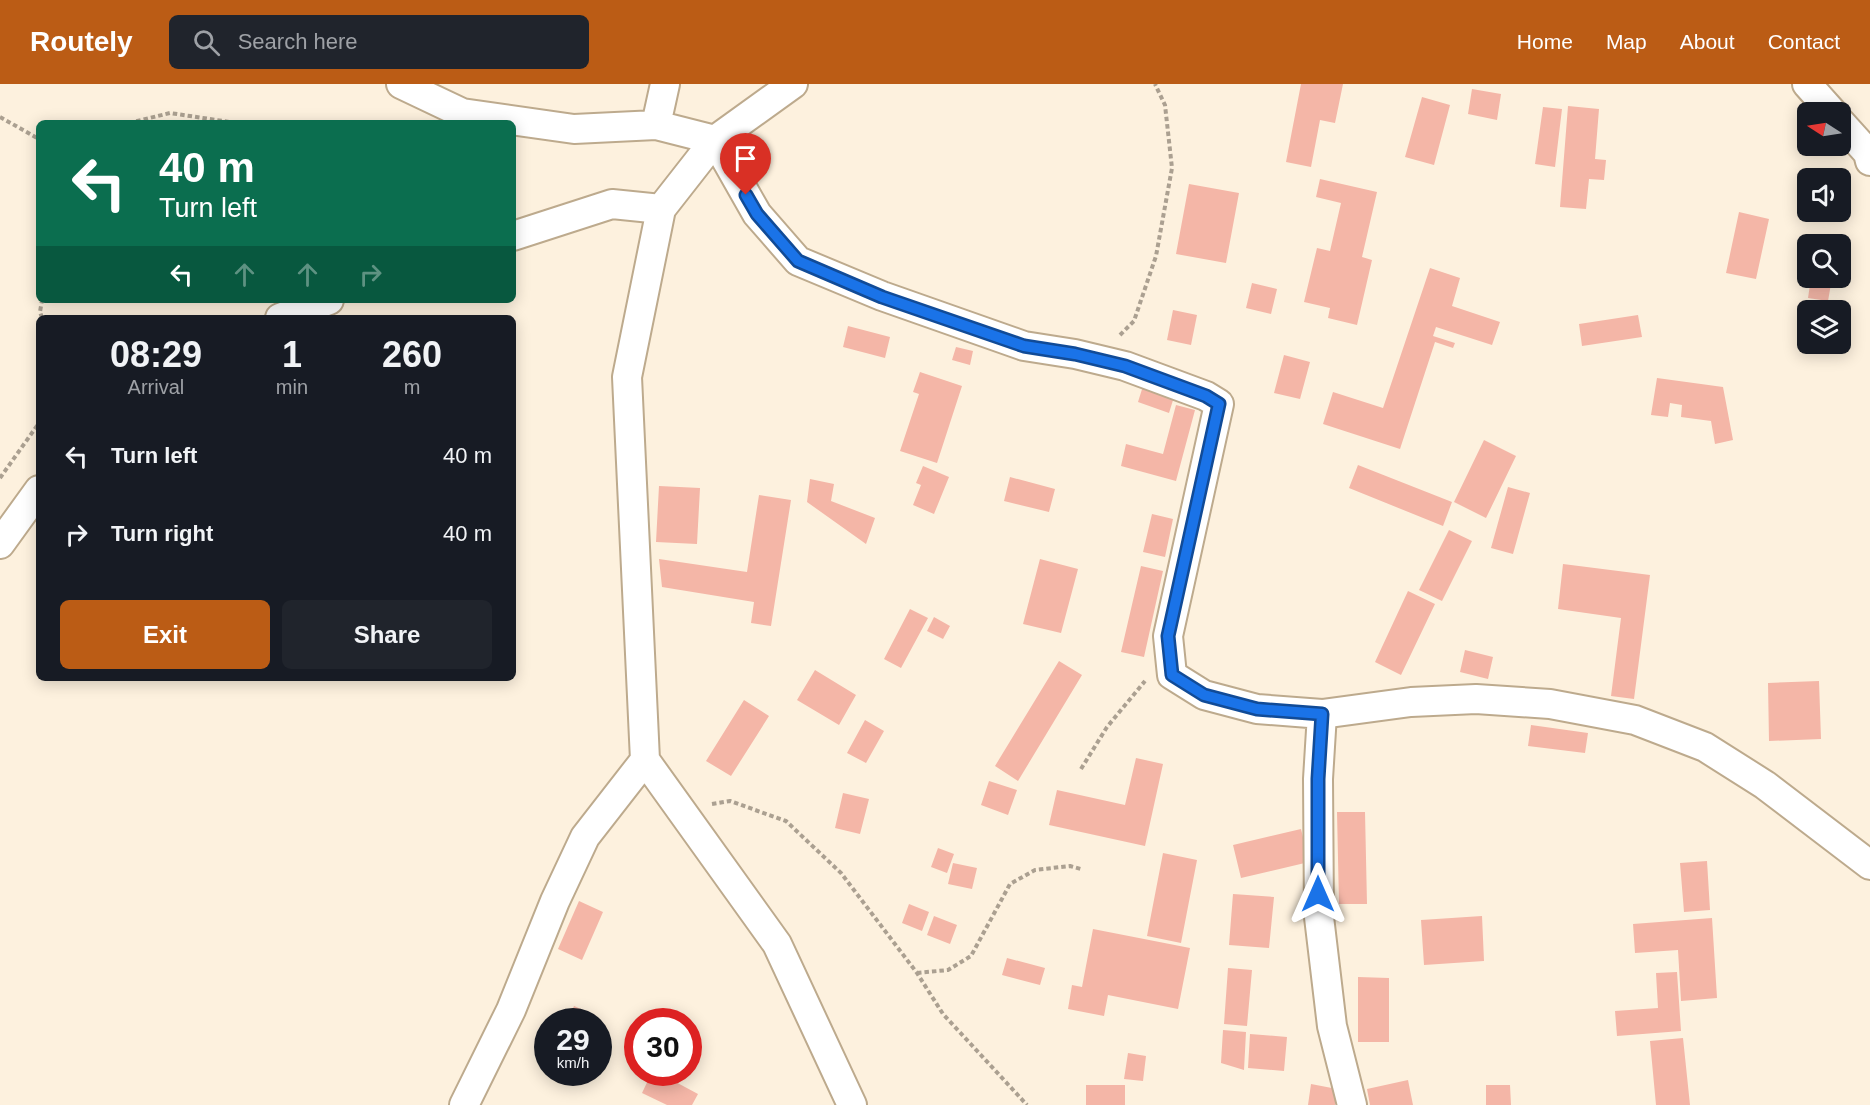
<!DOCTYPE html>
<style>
:root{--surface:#171b24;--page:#20242c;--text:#f1f3f6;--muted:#9ea1a6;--accent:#bb5c15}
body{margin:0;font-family:Helvetica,sans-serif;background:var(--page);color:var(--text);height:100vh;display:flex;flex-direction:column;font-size:22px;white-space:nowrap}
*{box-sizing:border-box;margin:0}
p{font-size:20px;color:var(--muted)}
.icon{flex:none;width:33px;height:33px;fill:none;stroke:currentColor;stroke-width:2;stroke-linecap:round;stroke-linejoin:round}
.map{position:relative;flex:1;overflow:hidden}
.details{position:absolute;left:36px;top:231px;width:480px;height:366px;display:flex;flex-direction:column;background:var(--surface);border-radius:9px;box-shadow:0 3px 15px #0003}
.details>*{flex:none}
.banner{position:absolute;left:36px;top:36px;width:480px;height:183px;border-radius:9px;box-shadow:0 3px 15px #0003;background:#0b6e4f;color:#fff;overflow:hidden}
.needle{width:39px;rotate:282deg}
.controls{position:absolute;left:1797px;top:18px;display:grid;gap:12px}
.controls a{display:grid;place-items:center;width:54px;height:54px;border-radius:9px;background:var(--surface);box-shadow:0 3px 15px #0003;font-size:30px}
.speed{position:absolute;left:534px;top:924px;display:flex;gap:12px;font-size:30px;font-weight:700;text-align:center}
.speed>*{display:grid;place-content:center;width:78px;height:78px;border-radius:50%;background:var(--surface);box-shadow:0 3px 15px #0003;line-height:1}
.speed small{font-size:15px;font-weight:400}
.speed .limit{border:9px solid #d22;background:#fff;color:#111}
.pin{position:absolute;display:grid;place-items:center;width:51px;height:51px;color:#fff;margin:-62px -26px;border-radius:50% 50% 50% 0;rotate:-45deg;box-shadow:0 0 6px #0007}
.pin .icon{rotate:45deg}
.me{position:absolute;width:66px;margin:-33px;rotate:0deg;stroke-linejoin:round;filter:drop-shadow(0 0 4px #0008)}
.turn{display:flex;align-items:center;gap:21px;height:126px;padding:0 24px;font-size:27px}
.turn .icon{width:78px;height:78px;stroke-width:2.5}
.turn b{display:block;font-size:42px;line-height:51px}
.lanes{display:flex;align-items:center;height:57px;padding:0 24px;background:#0003;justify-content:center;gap:30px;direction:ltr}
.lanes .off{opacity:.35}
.eta{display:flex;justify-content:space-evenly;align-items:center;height:102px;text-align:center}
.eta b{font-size:36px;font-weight:700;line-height:42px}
.action{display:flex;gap:12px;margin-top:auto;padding:12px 24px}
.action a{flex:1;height:69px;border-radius:9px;background:var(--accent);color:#fff;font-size:24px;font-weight:700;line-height:69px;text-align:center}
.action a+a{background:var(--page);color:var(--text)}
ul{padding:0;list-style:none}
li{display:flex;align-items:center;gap:18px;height:78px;padding:0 24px}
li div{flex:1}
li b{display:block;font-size:22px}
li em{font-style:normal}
header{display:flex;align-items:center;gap:36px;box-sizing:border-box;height:84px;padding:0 30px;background:var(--accent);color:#fff}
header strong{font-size:28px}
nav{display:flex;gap:33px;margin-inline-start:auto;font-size:21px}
.search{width:420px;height:54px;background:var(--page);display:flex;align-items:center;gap:15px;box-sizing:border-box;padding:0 21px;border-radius:9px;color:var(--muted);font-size:22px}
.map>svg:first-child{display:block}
.building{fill:#f4b6a7}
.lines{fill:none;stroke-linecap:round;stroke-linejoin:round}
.street-casing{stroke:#bdaa8d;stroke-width:32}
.path{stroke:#aba091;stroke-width:4;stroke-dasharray:4.5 3;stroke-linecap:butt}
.street{stroke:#fff;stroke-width:28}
.route-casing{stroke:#114b97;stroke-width:15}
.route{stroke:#1a73e8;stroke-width:10}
</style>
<header>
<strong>Routely</strong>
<div class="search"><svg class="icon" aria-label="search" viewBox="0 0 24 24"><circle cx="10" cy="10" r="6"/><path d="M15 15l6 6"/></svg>Search here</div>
<nav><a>Home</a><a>Map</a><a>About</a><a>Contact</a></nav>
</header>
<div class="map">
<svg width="1870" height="1021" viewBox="0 0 1870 1021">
<rect width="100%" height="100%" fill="#fdf1de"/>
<!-- building -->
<path class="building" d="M1301,0h42l-8,39 -15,-3 -9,47 -25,-5z
M1472,5l29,5 -4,26 -29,-6z
M1422,13l28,8 -16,60 -29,-8z
M1568,22l31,3 -4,50 11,1 -2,20 -15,-1 -3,30 -26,-2z
M1543,23l19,2 -7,58 -20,-3z
M1320,95l57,13 -15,65 10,3 -15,65 -29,-7 2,-10 -26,-6 13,-54 13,3 11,-48 -25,-6z
M1189,100l50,9 -13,70 -50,-9z
M1739,128l30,7 -13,60 -30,-6z
M1430,184l30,10 -8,28 48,16 -8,23 -56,-18 -3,9 22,7 -2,5 -18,-6 -35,107 -77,-25 10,-32 50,16z
M1811,194h21l-4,23 -20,-3z
M1252,199l25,6 -6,25 -25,-6z
M1173,226l24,5 -6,30 -24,-5z
M1638,231l4,22 -60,9 -3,-22z
M848,242l42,11 -5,21 -42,-11z
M956,263l17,4 -3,14 -18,-5z
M1284,271l26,7 -10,37 -26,-6z
M920,288l42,14 -25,77 -37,-12 19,-57 -6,-2z
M1657,294l66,9 10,53 -18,4 -4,-23 -30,-4 1,-12 -12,-2 -2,14 -17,-2z
M1143,302l31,11 -5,16 -31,-11z
M1176,321l19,5 -19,71 -55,-15 5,-22 37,10z
M1484,356l32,16 -30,62 -32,-16z
M1358,381l94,37 -9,24 -94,-38z
M923,382l26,11 -15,37 -21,-9 8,-20 -5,-2z
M1010,393l45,12 -6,23 -45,-11z
M810,395l24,5 -3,17 44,17 -9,26 -59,-42z
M659,402l41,2 -3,56 -41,-2z
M1508,403l22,6 -17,61 -22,-6z
M759,411l32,5 -20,126 -20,-3 3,-21 -92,-15 -3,-28 88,13z
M1152,430l21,5 -8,38 -22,-5z
M1449,446l23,11 -30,60 -23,-11z
M1040,475l38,10 -17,64 -38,-9z
M1563,480l87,11 -16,124 -23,-3 10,-78 -63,-9z
M1141,482l22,5 -19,86 -23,-5z
M1408,507l27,13 -34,71 -26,-13z
M910,525l18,9 -27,50 -17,-9z
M934,533l16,9 -7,13 -16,-8z
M1465,566l28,7 -5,22 -28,-7z
M1059,577l23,14 -64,106 -23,-15z
M815,586l41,25 -17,30 -42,-25z
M1819,597l2,58 -52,2 -1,-58z
M744,616l25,16 -38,60 -25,-15z
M865,636l19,11 -18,32 -19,-10z
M1531,641l57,8 -3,20 -57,-7z
M1136,674l27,6 -18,82 -96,-21 8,-35 68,15z
M989,697l28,9 -9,25 -27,-10z
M843,709l26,6 -9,35 -25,-6z
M1337,728h28l2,92h-28z
M1301,745l8,33 -68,16 -8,-33z
M938,764l16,6 -7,19 -16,-6z
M1163,769l34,7 -16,83 -34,-7z
M1707,777l3,49 -26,2 -4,-49z
M953,779l24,5 -5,21 -24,-5z
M1233,810l41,3 -5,51 -40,-3z
M579,817l24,11 -21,48 -24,-11z
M909,820l20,8 -7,19 -20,-8z
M934,832l23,9 -7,19 -23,-9z
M1482,832l2,45 -60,4 -3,-45z
M1712,834l5,80 -36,3 -3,-51 -43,3 -2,-29z
M1093,845l97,19 -12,61 -70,-14 -4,21 -36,-7 4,-24 10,2z
M1007,874l38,10 -5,17 -38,-10z
M1228,884l24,2 -5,56 -23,-2z
M1677,888l4,59 -64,5 -2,-25 43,-3 -2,-35z
M1358,893l31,1v64h-31z
M574,922l21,9 -3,7h-25z
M1223,946l23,2 -2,38 -23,-7z
M1250,950l37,3 -3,34 -36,-3z
M1683,954l7,67h-34l-6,-64z
M1128,969l18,3 -3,25 -19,-2z
M652,988h5l41,22 -6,11h-25l-25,-12z
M1408,996l5,25h-43l-3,-16z
M1311,1000l26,5 -2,16h-27z
M1086,1001h39v20h-39z
M1486,1001h24l1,20h-25z"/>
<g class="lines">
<!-- street casing -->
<g class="street-casing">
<path id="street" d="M401,0l61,29 112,16 82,-4 59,15 42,74 41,47 84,35 142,50 51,8 50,12 81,30 13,8 -51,232 4,39 32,20 53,14 65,5 89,-12 65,-3 74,5 85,16 70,27 60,38 105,80
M793,0l-78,56 -54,69 -34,168 18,383 132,184 75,161
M1807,0l25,28
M1840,38l28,31 2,8
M656,41l9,-41
M513,152l99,-32 49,5
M280,234l49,-18
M0,460l39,-54
M1322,630l-4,65 1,138 13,109 20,79
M464,1021l47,-95 44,-109 30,-64 60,-77"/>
</g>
<!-- path -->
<path class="path" d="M0,33l39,22
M129,39l41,-10 66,10
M42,234l-2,-6 2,-12
M1120,251l14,-14 22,-65 16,-88 -7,-63 -10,-21
M0,394l39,-55
M1081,685l26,-42 38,-46
M712,720l18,-3 56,20 55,52 76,100 26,41 84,91
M917,889l31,-3 23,-14 39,-72 25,-14 35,-4 11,3"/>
<!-- street -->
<use href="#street" class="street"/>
</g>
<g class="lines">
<!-- route casing -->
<g class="route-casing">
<path id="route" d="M746,111l11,19 41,47 84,36 142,49 51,8 50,12 81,30 13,8 -51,232 4,39 32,20 53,14 65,5 -4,65v115"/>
</g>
<!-- route -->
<use href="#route" class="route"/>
</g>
</svg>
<div class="controls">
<a><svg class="needle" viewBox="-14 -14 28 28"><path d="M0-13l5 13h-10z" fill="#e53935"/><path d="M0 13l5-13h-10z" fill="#9ea1a6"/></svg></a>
<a><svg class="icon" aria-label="sound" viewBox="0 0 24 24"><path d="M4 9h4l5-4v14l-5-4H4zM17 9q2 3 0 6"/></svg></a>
<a><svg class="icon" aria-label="search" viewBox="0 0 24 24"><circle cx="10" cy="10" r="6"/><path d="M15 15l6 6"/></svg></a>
<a><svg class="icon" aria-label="layers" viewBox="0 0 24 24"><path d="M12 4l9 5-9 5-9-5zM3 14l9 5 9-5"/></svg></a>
</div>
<div class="speed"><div>29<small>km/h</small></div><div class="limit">30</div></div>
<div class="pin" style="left:746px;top:111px;background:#d93025"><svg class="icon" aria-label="arrive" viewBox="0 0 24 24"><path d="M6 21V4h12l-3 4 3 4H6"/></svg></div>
<svg class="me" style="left:1318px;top:810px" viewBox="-20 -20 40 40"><path d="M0-17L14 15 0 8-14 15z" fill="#1a73e8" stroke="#fff" stroke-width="4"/></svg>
<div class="banner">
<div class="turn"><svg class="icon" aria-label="left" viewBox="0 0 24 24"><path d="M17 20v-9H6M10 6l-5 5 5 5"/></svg><div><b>40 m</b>Turn left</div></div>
<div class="lanes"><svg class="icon" aria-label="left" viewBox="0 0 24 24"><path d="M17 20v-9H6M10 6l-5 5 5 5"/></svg><svg class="icon off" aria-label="ahead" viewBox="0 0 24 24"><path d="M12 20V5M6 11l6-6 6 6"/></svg><svg class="icon off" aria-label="ahead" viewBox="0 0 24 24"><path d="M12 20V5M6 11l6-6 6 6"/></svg><svg class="icon off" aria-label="right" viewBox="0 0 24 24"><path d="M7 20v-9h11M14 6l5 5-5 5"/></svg></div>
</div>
<section class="details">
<div class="eta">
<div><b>08:29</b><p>Arrival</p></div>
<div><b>1</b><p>min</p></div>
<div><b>260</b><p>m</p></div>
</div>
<ul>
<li><svg class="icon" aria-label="left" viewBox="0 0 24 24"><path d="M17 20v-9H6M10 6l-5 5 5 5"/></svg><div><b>Turn left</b></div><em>40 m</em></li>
<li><svg class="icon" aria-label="right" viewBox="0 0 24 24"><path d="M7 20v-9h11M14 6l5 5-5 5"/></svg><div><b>Turn right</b></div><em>40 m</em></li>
</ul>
<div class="action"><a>Exit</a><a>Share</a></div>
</section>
</div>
